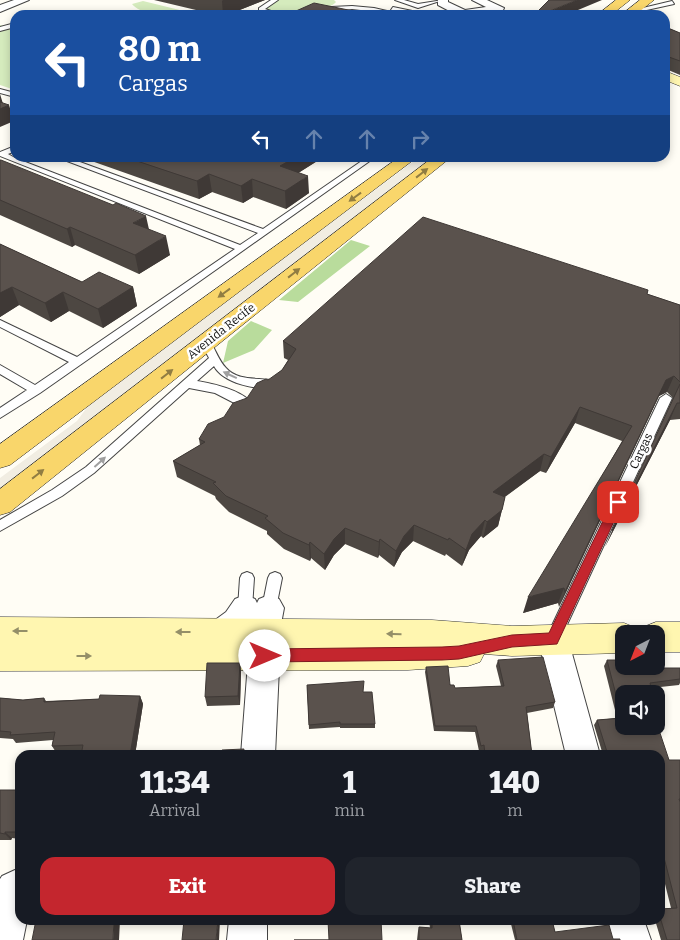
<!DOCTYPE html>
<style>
:root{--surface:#171b24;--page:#20242c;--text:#f1f3f6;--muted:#9ea1a6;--accent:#c4262e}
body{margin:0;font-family:Bitter,serif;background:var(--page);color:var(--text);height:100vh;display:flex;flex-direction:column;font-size:19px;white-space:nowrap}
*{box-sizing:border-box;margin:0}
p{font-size:16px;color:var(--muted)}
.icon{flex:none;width:28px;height:28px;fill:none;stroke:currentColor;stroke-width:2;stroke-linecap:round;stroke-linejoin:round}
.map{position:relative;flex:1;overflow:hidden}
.drawer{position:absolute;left:15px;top:750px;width:650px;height:175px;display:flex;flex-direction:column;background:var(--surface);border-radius:15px;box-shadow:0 2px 8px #0003}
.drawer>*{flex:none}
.banner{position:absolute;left:10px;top:10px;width:660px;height:152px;border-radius:15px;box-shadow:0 2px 8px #0003;background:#1a4fa0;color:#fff;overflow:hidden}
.needle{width:32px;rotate:222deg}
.fabs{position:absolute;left:615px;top:625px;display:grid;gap:10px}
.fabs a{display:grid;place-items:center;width:50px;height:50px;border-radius:10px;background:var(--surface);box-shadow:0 2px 8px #0003;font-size:25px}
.pin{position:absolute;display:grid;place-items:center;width:42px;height:42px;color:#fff;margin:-21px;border-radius:10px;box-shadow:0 2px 8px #0006}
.me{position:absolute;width:55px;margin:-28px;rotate:90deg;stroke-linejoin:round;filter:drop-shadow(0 0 4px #0008)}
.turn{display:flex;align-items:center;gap:18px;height:105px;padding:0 25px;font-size:22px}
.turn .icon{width:65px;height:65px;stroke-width:2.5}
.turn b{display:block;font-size:35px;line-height:42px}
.lanes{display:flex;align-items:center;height:48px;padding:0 25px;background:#0003;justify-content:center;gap:25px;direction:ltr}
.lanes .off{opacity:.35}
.eta{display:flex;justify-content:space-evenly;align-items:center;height:85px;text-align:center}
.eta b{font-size:30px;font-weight:800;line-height:35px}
.primary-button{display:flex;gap:10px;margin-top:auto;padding:10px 25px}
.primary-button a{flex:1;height:58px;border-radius:15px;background:var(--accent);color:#fff;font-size:20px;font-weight:800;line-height:58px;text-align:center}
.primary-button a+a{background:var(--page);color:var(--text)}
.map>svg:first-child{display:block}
.green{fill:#d5ebbd}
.forest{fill:#b9dc9c}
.plaza{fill:#f1ede2}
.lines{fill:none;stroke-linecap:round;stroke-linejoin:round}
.service-casing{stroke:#444;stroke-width:2}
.minor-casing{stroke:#444;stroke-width:2}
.secondary-casing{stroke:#333;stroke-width:1}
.primary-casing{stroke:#222;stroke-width:1}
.service{fill:#fff;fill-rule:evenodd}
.minor{fill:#fff;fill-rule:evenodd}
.secondary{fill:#fff6b0;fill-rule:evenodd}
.primary{fill:#f9d66b;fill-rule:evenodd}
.wall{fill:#4d4742}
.shaded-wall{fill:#3f3936}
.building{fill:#5a524d;stroke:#3f3936}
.oneway{fill:#917d42}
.oneway2{fill:#a0a0a0}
.oneway3{fill:#948f68}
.route{fill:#c4262e;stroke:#7f191e}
.labels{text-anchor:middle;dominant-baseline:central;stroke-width:5;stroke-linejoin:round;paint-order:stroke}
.street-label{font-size:12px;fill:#111;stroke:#fff}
</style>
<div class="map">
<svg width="680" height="940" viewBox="0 0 680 940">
<rect width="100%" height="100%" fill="#fffdf5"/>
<!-- green -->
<path class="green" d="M278,0h56l2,2c-5,7 -40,14 -50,13 -7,0 -13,-3 -19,-5v-4z
M143,1l57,14c-17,0 -57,3 -68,-11z
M0,25l15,4v61l-15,-5z"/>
<!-- forest -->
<path class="forest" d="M351,240l19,6 -72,56 -19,-2z
M251,321l21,9 -18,20 -31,13 5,-22z"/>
<!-- plaza -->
<path class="plaza" d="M418,158h18l-436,336v-16l77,-57 22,-30 132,-99 89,-61z"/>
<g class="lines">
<!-- service casing -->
<g class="service-casing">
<path id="service" d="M271,0h7l-13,9 18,6h-9l-15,-5v-2z
M395,0h9l14,4 25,-4 -25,8z
M672,1l2,3 -41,9 -3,-2z
M352,6l22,2 30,7 -52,-6 -52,6 31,-8z
M393,7l29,6 3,2h-11l-23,-5z
M15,23v4l-15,4v-4z
M0,89l15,4v4l-15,-4z
M15,146v5l-7,3 7,4 225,87 18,-12 -199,-75h10l194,71 103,-71h8l-201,142 -133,93 -40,25v-10l27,-18 -27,-16v-9l35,20 34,-23 -69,-35v-7l77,37 158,-108 -235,-93v-4z
M206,340l4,1c5,8 9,20 16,27 12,14 34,9 49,13l2,3 -2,3c-18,4 -52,-4 -61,-21l-17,15c18,3 45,9 57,24l-2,3h-8l-29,-15 -26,-5 -95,85 -32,23 -62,35v-11l52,-30 34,-23 123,-109 -8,-15z
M666,394l6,4 -114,246 -5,2 -5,-2 -3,-5 3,-5 112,-236z
M247,572l5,2 2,4 -2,30 -2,4 -5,2 -5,-2 -2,-4 2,-30 2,-4z
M275,572l5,2 2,4 -6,30 -2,4 -5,2 -5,-2 -2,-4 6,-30 2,-4z"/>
</g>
<!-- minor casing -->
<g class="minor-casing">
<path id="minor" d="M14,0h15l-29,12v-7z
M438,0h10v2l17,8 21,-3 -14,-7h15l17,8 -1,2 -26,5h-20l-19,-10z
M245,595l10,4 2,4 2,-4 10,-4 10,4 5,9 -3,16 -6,131h-34l10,-132c-10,15 -22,25 -40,18l-4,-9 4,-9 15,-11 9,-13z
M553,626l11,4 4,9 32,116h-34l-28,-116 4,-9z
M15,870l5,2v48h7l-4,20h-23v-61l2,-3z
M229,920h38v20h-40z
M606,920h38l7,20h-40z"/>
</g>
<!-- secondary casing -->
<g class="secondary-casing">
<path id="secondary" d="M665,71l15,6v9l-15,-6z
M0,617l432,3 80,6 112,-3 12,5 3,6h-15v19l-112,3 -28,-2 -4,8 -12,4 -60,4 -408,1z
M656,622h24v30h-24v-18h-15l3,-7z"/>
</g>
<!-- primary casing -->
<g class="primary-casing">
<path id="primary" d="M616,0h14l-19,15h-14z
M640,0h14l-19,15h-14z
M398,158h18l-406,307 -10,3v-24z
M432,158h18l-440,354 -10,3v-26z"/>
</g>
<!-- service -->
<use href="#service" class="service"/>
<!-- minor -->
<use href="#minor" class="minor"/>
<!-- secondary -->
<use href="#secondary" class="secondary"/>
<!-- primary -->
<use href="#primary" class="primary"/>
</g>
<!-- wall -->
<path class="wall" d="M154,0h111l-38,15h-10z
M668,28l12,5v42l-14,-6z
M83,158h239l-24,15 11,20 -23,16 -33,-12 -10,6 -31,-11 -13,7z
M0,160l149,69 21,26 -31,19 -64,-29 -3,2 -72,-32z
M0,244l82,38 51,5 4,19 -34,22 -34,-17 -18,11 -32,-17 -19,12z
M648,290l-1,4 33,11v114l-10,1 -65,127 68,-149 -6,-6 -8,4 -100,211 -1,-4 -35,10 99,-172 -47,-18 -29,50 -6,-2 -35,26 -7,29 -15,12 -2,-2 -12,14 -7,16 -16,-12 -1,2 -32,-15 -11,11 -8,15 -15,-12 -1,3 -33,-14 -11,11 -9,15 -14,-12 -1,3 -26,-12 -17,-15v-3l-38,-19 -13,-13 -1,-3 -38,-19 -4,-16 27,-16 -1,-6 48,-41 35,-28 6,-10 -4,-2 -1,-17z
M498,660l57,42 -2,6 -26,5 5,42h-49l-1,-4h-3l-4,-19 -41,-1 -9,-59 1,-5 29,21 46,-2 -5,-20z
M607,660l19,8h54v15l-1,2 -28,3 1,4 -1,2h-27l45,66h11v180h-19l-6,-20h5v-11l11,-1 -11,-44v-109h-57l-9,-30 3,-5 20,-2 -13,-52z
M240,663l1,9 -1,33 -33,1 -2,-9z
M307,685l68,39v4h-35v-1l-31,2z
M140,696l3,8 -8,51h-54v-2l-24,1 -5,-8 1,-6 -37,3 -3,-4 -13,-1v-40l23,2 21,-2 2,3 53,-2z
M0,790h20v49l-8,-1 -1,2h-11z
M155,920h68l-39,4 -26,1z
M429,920h30l3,20h-45l1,-9 1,-4 11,1z
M510,920h42l3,12 65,8h-105z"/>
<!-- shaded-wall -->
<path class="shaded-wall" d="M223,0h42l-38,15h-4l-1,-14z
M577,0h25l-36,15h-26z
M669,57l-3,12 -1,1v-11z
M0,94l4,13 5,-2 5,16 -14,6z
M294,158h28l-41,26 -1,-18z
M209,174l3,18 -13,7 -2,-18z
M308,176l1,17 -23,16 -1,-18z
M252,179l1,18 -10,6 -2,-17z
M146,216l4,18 -17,-11z
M70,227l5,18 -3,2 -5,-18z
M166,236l4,19 -31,19 -4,-19z
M12,287l7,18 -19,12v-24z
M133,287l4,19 -34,22 -5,-19z
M63,292l6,19 -18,11 -6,-19z
M674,376l-7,16 -8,4 -100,211 6,-15 101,-212z
M677,403l-7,17 -65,127 7,-16z
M580,407l-5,16 -29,50 5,-16z
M544,454l-4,17 -51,37 4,-16z
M502,510l-4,16 -15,12 4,-16z
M485,520l-4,16 -12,14 -7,16 4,-16 6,-16z
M414,525l-1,16 -11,11 -8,15 2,-16 8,-15z
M345,528v16l-11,11 -9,15 -1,-16 10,-15z
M380,539l-1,16 -1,3 1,-16z
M310,542l1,16 -1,3 -1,-16z
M564,588l-6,15 -35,10 5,-16z
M240,663l1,9 -1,33 -2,-9z
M140,696l3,8 -8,51h-5z
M5,832l7,6 -1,2 -6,-6z
M114,920h6l-1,20h-6z
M218,920h2l-1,20h-3z"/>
<!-- building -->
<path class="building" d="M549,0h28l-37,15h-6z
M314,3l54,11 4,-2 12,3h-97z
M665,25l3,3 12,5v28l-11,-4 -4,2z
M0,102l9,3 -9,4z
M128,158h166l-14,8 28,10 -23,15 -33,-12 -11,7 -32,-12 -12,7z
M0,160h1l112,45 3,-2 30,13 -13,7 33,13 -31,19 -65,-28 -3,2 -67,-29z
M423,217l225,73 -1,4 33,11v77l-6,-6 -8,4 -101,212 -1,-4 -36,9 104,-171 -52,-19 -29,50 -7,-3 -51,38 12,5 -3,13 -15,12 -2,-2 -13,14 -6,16 -17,-12 -1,2 -34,-15 -10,11 -8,15 -16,-12 -1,3 -34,-14 -11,11 -10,15 -14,-12 -1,3 -26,-12 -18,-15 3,-2 -42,-20 -13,-13 3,-1 -43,-21 32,-19 -6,-3 9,-15 16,-7 9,-14 14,-5 10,-15 9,-4 2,1 14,-10 14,-21 -13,-8z
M0,244l82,38 17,-10 34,15 -35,22 -35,-17 -18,11 -33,-16 -12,6z
M680,384v19h-3l-65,128z
M543,657l12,45 -29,5 6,48h-47l-1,-10 -3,1 -5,-20h-41l-9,-59 22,-1 2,19h4l1,3 49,-2 -6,-26z
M607,660h17v6h1l1,2h54v11l-30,4 2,9h-5v2h-23v32h32v-5l13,39h11v39h-1l1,3v138h-13l-7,-23v-8l17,-1 -16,-62h-1v-91h-52l-11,-35 25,-2z
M207,663h33l-2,33 -33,1z
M364,681l-1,11h9l3,32h-35v-2l-31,3 -2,-40z
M100,695l40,1 -10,59h-49l2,-10 -31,1 3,-14 -45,3 1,-3 -11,-1v-33l23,2 21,-2v4l55,-3z
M244,749l-1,6h-21v-5z
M0,790h20v42h-15v2l-5,-1z
M36,920h78l-1,20h-81z
M184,920h34l-2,20h-34z
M328,920h53l1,20h-88h35z
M432,920h27l3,20h-43v-13l13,1z
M513,920h39l3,12 54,-7 4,14h7v1h-103z"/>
<!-- one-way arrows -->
<defs><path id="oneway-solid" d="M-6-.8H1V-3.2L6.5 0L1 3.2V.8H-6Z" transform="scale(1.25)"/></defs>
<g class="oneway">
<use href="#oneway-solid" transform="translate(422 173) rotate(-38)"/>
<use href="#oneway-solid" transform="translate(355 197) rotate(144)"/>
<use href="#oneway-solid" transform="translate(294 273) rotate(-38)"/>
<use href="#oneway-solid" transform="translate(224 293) rotate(144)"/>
<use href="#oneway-solid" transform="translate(167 374) rotate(-38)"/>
<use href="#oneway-solid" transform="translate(38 474) rotate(-38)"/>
</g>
<g class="oneway2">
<use href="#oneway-solid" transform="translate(230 375) rotate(-155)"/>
<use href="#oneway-solid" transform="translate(100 462) rotate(-42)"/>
</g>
<g class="oneway3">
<use href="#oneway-solid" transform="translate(20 631) rotate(-180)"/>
<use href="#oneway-solid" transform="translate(183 632) rotate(-180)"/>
<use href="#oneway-solid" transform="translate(394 634) rotate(-179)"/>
<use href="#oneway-solid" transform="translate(84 656)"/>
</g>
<!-- route -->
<path class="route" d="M618,497l5,5 -66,142 -45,3 -53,12 -17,1 -177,2 -5,-2 -2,-4 2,-5 5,-2 177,-2 17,-1 53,-11 37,-2 63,-131z"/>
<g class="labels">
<!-- street labels -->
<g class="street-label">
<text transform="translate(221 331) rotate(-38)">Avenida Recife</text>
<text transform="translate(641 451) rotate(-65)">Cargas</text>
</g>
</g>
</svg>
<div class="fabs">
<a><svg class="needle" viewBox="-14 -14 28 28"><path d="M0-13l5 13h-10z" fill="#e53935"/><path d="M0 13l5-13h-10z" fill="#9ea1a6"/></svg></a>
<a><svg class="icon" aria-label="sound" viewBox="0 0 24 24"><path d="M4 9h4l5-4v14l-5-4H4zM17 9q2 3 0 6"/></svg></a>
</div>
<div class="pin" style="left:618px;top:502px;background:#d93025"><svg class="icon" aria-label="arrive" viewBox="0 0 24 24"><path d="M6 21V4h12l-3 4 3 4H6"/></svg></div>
<svg class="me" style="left:265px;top:656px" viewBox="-20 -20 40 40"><circle r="19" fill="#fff"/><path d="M0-13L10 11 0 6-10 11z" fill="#c4262e"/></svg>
<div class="banner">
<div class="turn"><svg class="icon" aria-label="left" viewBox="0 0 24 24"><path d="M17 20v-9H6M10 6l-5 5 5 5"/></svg><div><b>80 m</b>Cargas</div></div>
<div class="lanes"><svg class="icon" aria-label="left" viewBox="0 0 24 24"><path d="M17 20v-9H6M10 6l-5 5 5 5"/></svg><svg class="icon off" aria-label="ahead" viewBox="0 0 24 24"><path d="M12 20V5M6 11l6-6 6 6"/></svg><svg class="icon off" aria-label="ahead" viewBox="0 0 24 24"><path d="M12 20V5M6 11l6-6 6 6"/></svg><svg class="icon off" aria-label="right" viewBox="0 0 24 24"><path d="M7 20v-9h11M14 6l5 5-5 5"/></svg></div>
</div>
<section class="drawer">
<div class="eta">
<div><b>11:34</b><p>Arrival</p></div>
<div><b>1</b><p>min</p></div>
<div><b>140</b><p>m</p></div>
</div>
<div class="primary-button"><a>Exit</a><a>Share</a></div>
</section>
</div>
